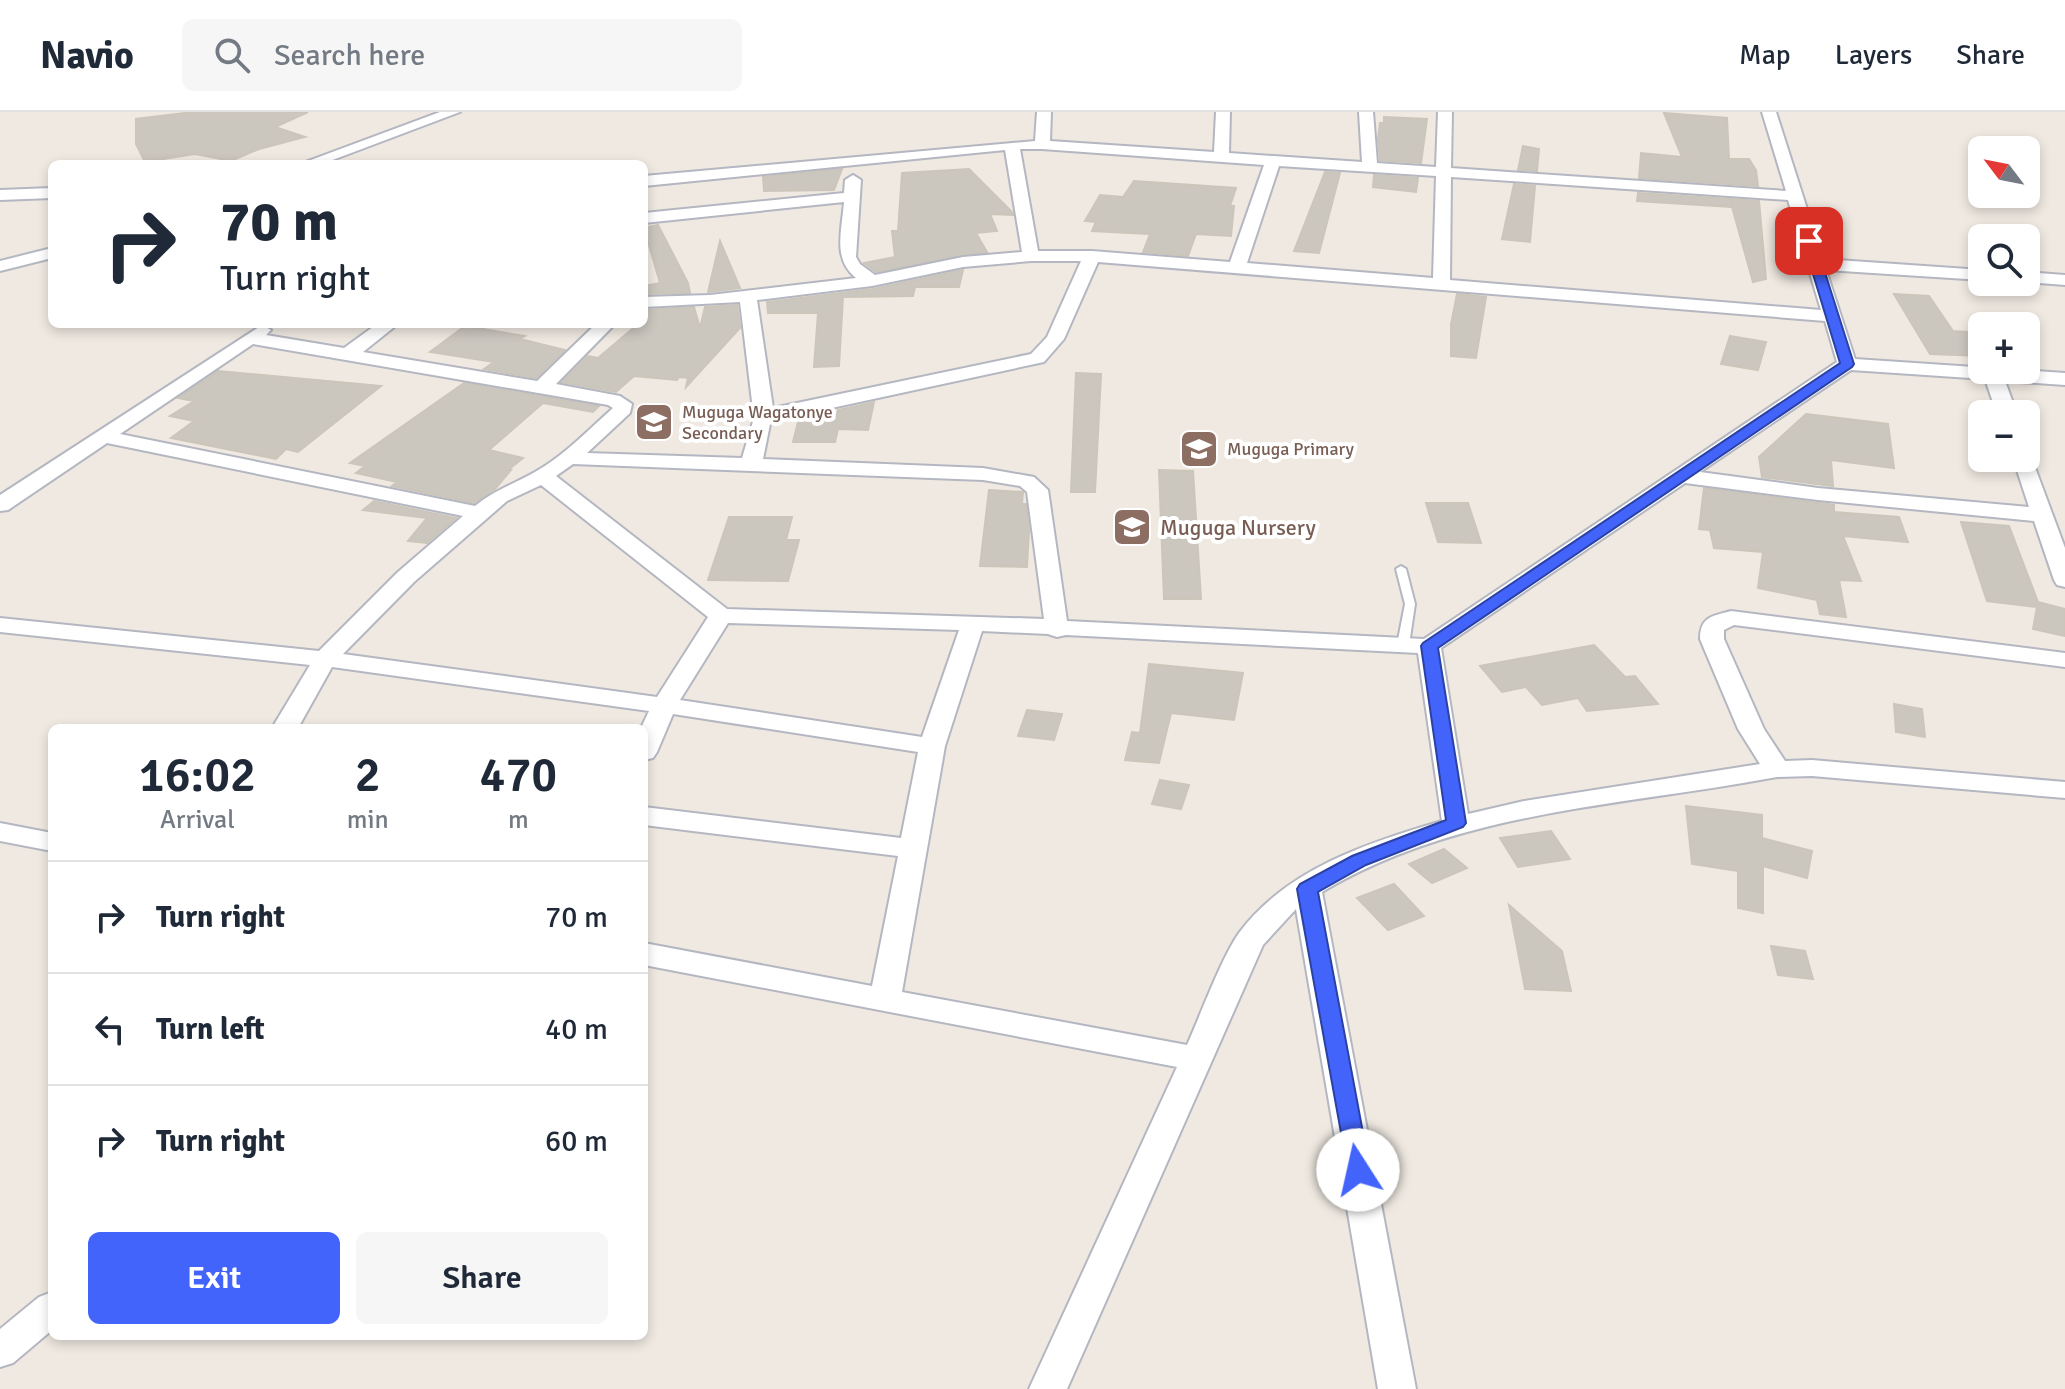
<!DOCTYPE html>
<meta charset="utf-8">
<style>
:root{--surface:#fff;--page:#f6f6f7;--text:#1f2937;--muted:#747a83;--line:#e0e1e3;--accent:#4264fb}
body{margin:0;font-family:Signika,sans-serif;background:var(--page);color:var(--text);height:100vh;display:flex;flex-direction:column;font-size:30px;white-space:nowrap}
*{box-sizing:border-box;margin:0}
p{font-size:26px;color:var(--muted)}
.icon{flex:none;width:44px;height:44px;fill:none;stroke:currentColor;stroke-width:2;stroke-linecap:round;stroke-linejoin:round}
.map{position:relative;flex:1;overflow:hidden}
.sheet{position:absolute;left:48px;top:612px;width:600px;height:616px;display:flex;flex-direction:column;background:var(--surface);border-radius:12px;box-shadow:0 4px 12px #0003}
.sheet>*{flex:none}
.hud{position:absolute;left:48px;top:48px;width:600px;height:168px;border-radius:12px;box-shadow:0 4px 12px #0003;background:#fff;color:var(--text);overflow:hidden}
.needle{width:52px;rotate:302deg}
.tools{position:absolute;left:1968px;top:24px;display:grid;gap:16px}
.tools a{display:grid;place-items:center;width:72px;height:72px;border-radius:12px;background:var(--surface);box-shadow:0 4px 12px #0003;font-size:40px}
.pin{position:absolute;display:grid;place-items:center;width:68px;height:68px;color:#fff;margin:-34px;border-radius:16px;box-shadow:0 4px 12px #0006}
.me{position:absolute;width:88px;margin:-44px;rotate:350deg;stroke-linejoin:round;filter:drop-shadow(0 0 6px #0008)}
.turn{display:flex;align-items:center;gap:28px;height:168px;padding:0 40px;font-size:36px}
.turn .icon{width:104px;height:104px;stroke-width:2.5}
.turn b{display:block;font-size:56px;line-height:68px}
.eta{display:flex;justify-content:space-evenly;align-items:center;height:136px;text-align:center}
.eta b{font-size:48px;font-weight:600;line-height:56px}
.primary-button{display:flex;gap:16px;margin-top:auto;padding:16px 40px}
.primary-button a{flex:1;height:92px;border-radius:12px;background:var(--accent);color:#fff;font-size:32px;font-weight:600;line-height:92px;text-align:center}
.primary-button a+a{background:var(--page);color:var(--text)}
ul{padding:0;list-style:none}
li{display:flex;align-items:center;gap:24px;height:112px;padding:0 40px;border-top:2px solid var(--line)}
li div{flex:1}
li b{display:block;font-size:30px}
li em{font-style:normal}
header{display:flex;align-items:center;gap:48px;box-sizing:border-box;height:112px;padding:0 40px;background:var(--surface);border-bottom:2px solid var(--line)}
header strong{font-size:38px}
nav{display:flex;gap:44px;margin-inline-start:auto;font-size:28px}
.search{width:560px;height:72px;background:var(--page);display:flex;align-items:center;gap:20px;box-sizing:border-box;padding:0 28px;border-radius:12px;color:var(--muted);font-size:30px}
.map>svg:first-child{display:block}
.building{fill:#cbc7bf;stroke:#cbc5ba;stroke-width:2}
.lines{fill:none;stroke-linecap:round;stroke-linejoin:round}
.lane-casing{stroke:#b4b7c1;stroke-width:4}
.street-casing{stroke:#b4b7c1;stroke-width:4}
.lane{fill:#fff;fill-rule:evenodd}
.street{fill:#fff;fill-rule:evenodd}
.route{fill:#4264fb;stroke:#2b41a3;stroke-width:2}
.labels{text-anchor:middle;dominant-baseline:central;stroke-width:8;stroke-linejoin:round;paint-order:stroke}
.far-education-label{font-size:18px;fill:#785e54;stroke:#fff;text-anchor:start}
.education-label{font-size:22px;fill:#785e54;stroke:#fff;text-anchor:start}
</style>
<header>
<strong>Navio</strong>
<div class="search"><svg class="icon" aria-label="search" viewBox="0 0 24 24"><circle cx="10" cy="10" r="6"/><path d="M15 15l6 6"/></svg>Search here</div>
<nav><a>Map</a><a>Layers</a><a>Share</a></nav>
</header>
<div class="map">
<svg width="2065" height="1277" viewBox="0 0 2065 1277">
<rect width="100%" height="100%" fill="#efe9e1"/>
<!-- building -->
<path class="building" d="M193,0h115l-33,15 30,10 -46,12 -28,12 -36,-7 -50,8 -9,-18v-25z
M1664,1l63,5 2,41h20l7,11 2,16 -119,-8 2,-25 41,4z
M1384,5l43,2 -6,44 -41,-3 -2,-21 2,-16h4z
M1523,34l16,3 -2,22 -19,-1z
M842,57l-8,21 -70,1 -1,-14z
M969,57l43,43 1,3 -23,-1 7,17 -21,2 11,19 -111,20 -12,-9 31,-6 -3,-26h6l4,-58z
M1325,60l15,1 -21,80 -25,-2z
M1374,63l44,3 -2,14 -43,-5z
M1134,69l102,7 -6,18h4l-3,30 -35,-2 -8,22 -45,-4 7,-18 -58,-3 4,-9 -11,-1 15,-26 23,2z
M1514,72l21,2 -5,56 -28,-3z
M1638,81l121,8 7,78 -13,3 -21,-75 -95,-6z
M658,113l30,58 2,10 -46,1v-8l16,-3 -16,-55z
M720,129l20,47 -32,4z
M963,158l-4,17h-44l-2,9 -70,1 -4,69 -25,1 4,-54h-50l-1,-11 106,-13z
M1457,182l29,3 -10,61 -25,-2v-32z
M1894,182l35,2 24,35 29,2v23l-52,-2z
M737,193l3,23 -54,59 2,-9 -9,-1 -2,3 -43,-4 -18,16 -54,-10 26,-26 10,2 40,-34h6v-14l50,-3 6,21 5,-21z
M465,214l60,10 -5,3 45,11 -29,28 -52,-9 10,-7 -64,-10z
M1730,224l36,6 -8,28 -37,-6z
M218,259l163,15 -83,66 -12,-3 -10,10 -105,-21 23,-17 -24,-5 24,-15 -16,-3z
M1076,261l25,1 -6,118h-24z
M464,271l135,23 -6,6 -50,-9 -54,47 34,8 -15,12h3l-16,19 -21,14 -82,-17 5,-4 -41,-9 9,-7 -15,-3z
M874,290l-6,28 -30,-1 -3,13h-42l6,-24 37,-1 2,-7z
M1806,302l82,10 6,44 -63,-8 2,26 -71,-9 -3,-20z
M1159,358l34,1 8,128h-37z
M1704,376l130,17v7l65,5 9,25 -65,-6 18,45 -22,-1 7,37 -26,-3 -3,-14 -59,-12 5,-36 -49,-4 -4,-18 -11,-1z
M989,378l34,2 -1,12h4l3,26 -2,37 -47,-1z
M374,389l82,17 -29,25 -19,-2 19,-23 -64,-8z
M1426,391h42l13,40 -43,-1z
M729,405h63l-6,23h13l-11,41 -80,-1z
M1961,410l48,4 29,76 27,7v27l-32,-7 4,-22 -50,-6z
M1594,533l31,32 10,-1 23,28 -71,7 -9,-13 -36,7 -16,-18 -24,5 -22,-26z
M1149,552l94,9 -9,47 -63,-7 -12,50 -34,-3 7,-28 8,1z
M1894,592l28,5 3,28 -29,-5z
M1027,598l35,4 -8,26 -36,-4z
M1160,668l29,5 -8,24 -29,-5z
M1686,694l76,9v23l50,13 -5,27 -44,-12v47l-25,-5v-37l-46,-7z
M1551,719l19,28 -52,8 -18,-29z
M1444,737l23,19 -35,15 -23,-19z
M1394,772l30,32 -36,14 -31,-32z
M1509,793l53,46 9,40 -46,-2z
M1771,834l34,5 8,28 -35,-4z"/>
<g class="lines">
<!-- lane casing -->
<g class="lane-casing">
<path id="lane" d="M1401,454l5,3 9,35 -6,41 -6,3 -6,-3 8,-41 -9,-35z"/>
</g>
<!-- street casing -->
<g class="street-casing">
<path id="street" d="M440,0h20l-138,52h-22z
M1037,0h14l-1,29 164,11 2,-40h14l-1,41 133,9 -3,-50h14l4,51 59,4 2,-55h14l-1,56 335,23 -24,-79h14l47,147 159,11v10l-156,-10 29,89 210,14v12l-60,-4 12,33h-20l-12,-35 -134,-9 -151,102 118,16 211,19 -16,-49h13v-5l4,1 35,94v39l-8,-2 -3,-5 -20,-59 -216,-21 -133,-17 -244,165 27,166 56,-13 236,-37 -22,-35 -38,-90c0,-22 12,-23 31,-28l334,42v14l-331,-42 -10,5v9l40,90 21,32 27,-1 253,22v16l-253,-22 -35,1c-153,29 -319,33 -455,115l94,497h-38l-82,-480 -33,36 -196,444h-38l148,-322 -533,-102v-22l228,43 26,-130 -254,-31v-18l257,31 17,-86 -245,-38 -16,38 -4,6 -9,2v-32h-3l8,-17 -317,-44 -34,61h-26l38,-63 -310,-33v-14l319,33 79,-79 65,-56 -356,-73 -99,67 -8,1v-16l262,-170 9,5 -5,5 78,13 33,-24h21l-35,28 174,29 59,-57h19l-59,60 64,12 12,8 -2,9 -43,40 155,5 12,-40 -14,-116 -96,5v-10l66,-2 146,-17c-24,-19 -14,-48 -12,-76l-200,21v-10l200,-20 1,-13 8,-5 8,5 -5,77 4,7 15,11 88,-18 59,-5 -17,-102 -361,36v-10l391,-35zM1020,37h22l222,16 -34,97 -138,-11h-54zM1279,54l157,10 -3,102 -186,-15zM1451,65l337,23 33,110 -371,-30zM1031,149h50l-34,76 -16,17 -258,54 -16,-108 115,-14 91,-19zM1098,150l727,59 12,41 -413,277 -357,-18 -19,-131 -14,-13 -51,-9 -220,-9 7,-35 6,-4 268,-58 20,-23zM253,232l355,61 5,3c-25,22 -49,48 -78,64 -21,12 -41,18 -60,34l-355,-72zM573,352l410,16 37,6 7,6 17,127 -317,-10 -171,-133zM541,373l167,132 -51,80 -314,-43 71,-72 93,-81zM728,511l231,7 -37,107 -242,-37zM982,519l66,3 9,3 9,-2 352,18 24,168c-72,21 -156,48 -203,112 -18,26 -38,81 -52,112l-285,-53 43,-246z
M52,76v10l-52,2v-10z
M52,136v10l-52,13v-10z
M2026,160l39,3v10l-40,-3z
M0,711l52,10v18l-52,-10z
M52,1180v38l-39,33 -13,4v-38l39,-32z"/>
</g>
<!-- lane -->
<use href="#lane" class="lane"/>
<!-- street -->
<use href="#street" class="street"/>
</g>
<!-- route -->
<path class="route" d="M1809,126l6,3 39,123 -2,3 -414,281 28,175 -3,4 -97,38 -48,27 52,278 -4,7 -8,3 -9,-3 -52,-288 3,-5 52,-28 94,-36 -25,-174 2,-3 417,-280 -37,-122z"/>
<!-- icons -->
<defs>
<g id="school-square" transform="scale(2)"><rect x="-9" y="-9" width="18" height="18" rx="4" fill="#8d6e63" stroke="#fff"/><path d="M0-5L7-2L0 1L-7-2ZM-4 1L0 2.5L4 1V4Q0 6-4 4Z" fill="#fff"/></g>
</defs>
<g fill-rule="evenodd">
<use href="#school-square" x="654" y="310"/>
<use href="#school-square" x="1199" y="337"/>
<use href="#school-square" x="1132" y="415"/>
</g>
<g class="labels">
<!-- far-education labels -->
<g class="far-education-label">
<text x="682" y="300">Muguga Wagatonye<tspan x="682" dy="21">Secondary</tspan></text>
<text x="1227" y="337">Muguga Primary</text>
</g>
<!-- education labels -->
<g class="education-label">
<text x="1160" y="415">Muguga Nursery</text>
</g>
</g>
</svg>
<div class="tools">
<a><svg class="needle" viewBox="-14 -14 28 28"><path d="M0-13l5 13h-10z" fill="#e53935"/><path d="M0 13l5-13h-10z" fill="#747a83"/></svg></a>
<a><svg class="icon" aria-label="search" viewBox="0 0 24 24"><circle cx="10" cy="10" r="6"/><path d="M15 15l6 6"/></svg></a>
<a>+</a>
<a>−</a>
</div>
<div class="pin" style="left:1809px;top:129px;background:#d93025"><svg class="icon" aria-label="arrive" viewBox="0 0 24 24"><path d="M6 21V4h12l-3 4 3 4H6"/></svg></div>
<svg class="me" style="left:1358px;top:1058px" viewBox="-20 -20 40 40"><circle r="19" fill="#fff"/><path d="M0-13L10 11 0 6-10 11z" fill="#4264fb"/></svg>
<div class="hud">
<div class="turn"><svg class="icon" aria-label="right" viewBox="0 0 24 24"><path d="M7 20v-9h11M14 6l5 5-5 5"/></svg><div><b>70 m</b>Turn right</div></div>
</div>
<section class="sheet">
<div class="eta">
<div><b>16:02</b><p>Arrival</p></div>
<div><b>2</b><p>min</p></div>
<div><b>470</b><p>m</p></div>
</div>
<ul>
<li><svg class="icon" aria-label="right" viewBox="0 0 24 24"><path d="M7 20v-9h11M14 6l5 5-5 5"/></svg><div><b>Turn right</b></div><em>70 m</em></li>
<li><svg class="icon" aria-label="left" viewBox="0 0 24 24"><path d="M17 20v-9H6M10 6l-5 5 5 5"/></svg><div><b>Turn left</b></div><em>40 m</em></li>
<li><svg class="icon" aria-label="right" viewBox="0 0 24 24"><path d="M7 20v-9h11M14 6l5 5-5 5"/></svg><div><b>Turn right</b></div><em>60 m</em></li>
</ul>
<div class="primary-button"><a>Exit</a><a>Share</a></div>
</section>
</div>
